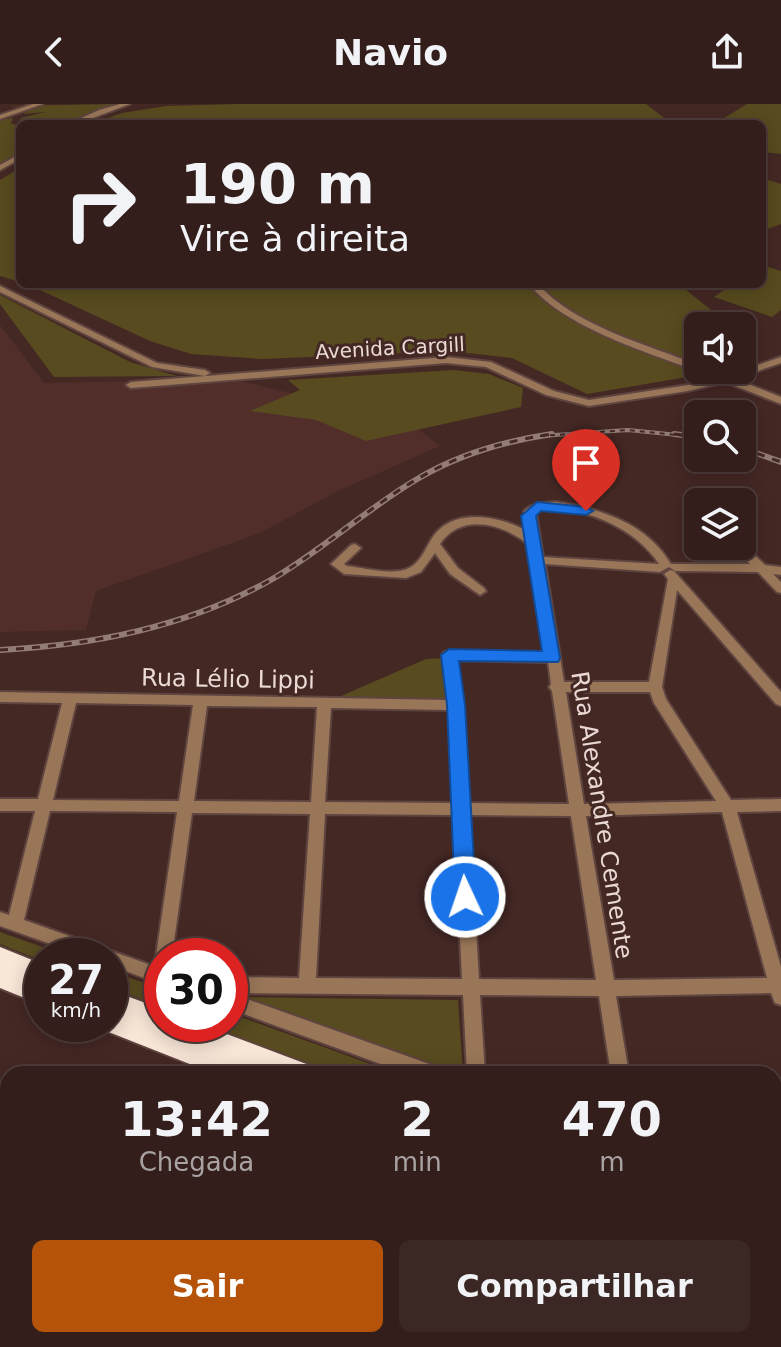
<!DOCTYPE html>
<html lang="pt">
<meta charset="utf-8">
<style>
:root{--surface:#331e1b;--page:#3b2724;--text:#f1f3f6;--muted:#a9a2a3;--line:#4e3c3a;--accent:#b45309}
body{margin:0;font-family:"DejaVu Sans",sans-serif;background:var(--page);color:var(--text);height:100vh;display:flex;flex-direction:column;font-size:30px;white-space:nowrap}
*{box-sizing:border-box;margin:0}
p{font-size:26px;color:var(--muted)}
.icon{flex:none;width:44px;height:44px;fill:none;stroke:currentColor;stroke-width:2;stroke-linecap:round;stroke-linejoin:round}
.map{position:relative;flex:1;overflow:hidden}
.panel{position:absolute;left:0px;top:962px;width:782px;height:282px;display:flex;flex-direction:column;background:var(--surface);border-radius:24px 24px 0 0;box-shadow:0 4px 20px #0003,0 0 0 2px var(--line)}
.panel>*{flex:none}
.guide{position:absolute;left:16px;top:16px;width:750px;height:168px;border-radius:12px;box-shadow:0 4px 20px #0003,0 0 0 2px var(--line);background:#331e1b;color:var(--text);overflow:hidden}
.buttons{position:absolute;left:684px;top:208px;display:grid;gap:16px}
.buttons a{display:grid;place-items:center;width:72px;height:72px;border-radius:12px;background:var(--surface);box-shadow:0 4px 20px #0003,0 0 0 2px var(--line);font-size:40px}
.speed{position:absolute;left:24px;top:834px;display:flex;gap:16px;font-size:40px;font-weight:700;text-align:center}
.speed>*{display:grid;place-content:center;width:104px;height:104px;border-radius:50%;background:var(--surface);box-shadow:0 4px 20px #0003,0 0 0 2px var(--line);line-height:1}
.speed small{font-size:20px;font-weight:400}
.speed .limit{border:12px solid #d22;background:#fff;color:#111}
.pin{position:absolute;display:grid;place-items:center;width:68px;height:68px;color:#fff;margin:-82px -34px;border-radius:50% 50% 50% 0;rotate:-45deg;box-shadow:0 0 8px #0007}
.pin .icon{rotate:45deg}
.me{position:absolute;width:88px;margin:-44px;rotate:357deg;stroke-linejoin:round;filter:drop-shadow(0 0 6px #0008)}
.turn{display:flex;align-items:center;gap:28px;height:168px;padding:0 32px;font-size:36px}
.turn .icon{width:104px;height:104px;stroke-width:2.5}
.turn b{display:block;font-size:56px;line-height:68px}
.eta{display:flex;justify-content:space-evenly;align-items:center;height:136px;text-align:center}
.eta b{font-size:48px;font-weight:700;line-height:56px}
.action{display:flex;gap:16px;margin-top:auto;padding:16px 32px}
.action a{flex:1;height:92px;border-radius:12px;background:var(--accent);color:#fff;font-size:32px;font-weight:700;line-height:92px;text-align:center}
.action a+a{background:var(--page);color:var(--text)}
header{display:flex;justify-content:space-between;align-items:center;height:104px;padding:0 32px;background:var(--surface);font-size:36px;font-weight:700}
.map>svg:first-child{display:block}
.built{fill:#512e29}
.green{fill:#584b1f}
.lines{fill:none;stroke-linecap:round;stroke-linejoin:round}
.minor-casing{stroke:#5f4440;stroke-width:4}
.highway-casing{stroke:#5f4440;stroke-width:4}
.minor{fill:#997658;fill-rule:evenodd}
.highway{fill:#f8e6d7;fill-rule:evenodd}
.rail-far1-casing{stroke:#937c78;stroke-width:4}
.rail-casing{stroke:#937c78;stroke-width:6}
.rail-far1{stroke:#442824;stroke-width:2;stroke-dasharray:5;stroke-linecap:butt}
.rail{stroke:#442824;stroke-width:3;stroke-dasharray:8;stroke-linecap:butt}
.route{fill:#1a73e8;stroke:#114b97;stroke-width:2}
.labels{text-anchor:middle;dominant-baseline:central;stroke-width:6;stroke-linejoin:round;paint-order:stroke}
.far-street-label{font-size:20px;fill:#ebd9d5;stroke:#442824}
.street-label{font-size:24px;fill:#ebd9d5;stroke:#442824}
</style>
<header><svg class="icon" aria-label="back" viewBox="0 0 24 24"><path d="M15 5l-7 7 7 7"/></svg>Navio<svg class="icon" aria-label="share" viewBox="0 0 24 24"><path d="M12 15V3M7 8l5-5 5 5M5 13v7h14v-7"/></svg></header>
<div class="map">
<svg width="781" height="1243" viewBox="0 0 781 1243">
<rect width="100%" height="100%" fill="#442824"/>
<!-- built -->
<path class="built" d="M0,221l44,58 188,-4 177,43 31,24 -102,45 -78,42 -164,58 -10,39 -86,2z"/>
<!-- green -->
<path class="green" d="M117,0l-50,20h-47v28l-20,12v-44l13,-2 -2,5 7,3 3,-8 24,-6 -21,2 6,-7 -22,-1z
M238,0h408l26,20h-581l31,-11 44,-7z
M747,0h34v50l-19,-2v-28h-39l-2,-4z
M20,64v114l-20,-6v-96z
M762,74l19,6v40l-19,7z
M762,161l19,6v39l-9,7 -58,-20 18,-13h30z
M27,180h658v5l46,37h-33v44h10l-15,6 -106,18 -75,-36 -62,-7 -188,8 -71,-5 -41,-13z
M0,191l130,67 47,14 -123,1 -54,-73z
M454,266l35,4 34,14 -2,19 -155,34 -50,-21 -66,-9 50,-21 -12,-10z
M446,554l5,45 -111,-4 1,-3 85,-37z
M0,828l68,24h-26v5l-42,-17z
M110,867l52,18v18l-52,-20z
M241,893l217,3 5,74h-2z
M230,909l168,61h-64l-129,-50h25z
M628,1236h139v7h-134z"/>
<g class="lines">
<!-- minor casing -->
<g class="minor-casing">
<path id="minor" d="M33,0h10l-43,15v-4z
M120,0h10l-53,20h-9l31,-14z
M20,50v5l-20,11v-5z
M529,180h9c37,42 108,60 160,81v5h14l14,6 55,-19v6l-46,16 46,18v7l-56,-22 -37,9 -99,15 -43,-11 -60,-28 -40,-4 -315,25 -5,-3 5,-3 315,-25 45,5 63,29 35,9 99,-15 28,-7c-56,-22 -149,-47 -187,-94z
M0,182l157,77 48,7 5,3 -5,3 -53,-9 -152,-75z
M556,398c46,7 90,21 115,62h79l-16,-18h8v-3l23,22 16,2v8l-8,-1 8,8v11l-4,-1 -19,-20 -83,-1 -6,-4 -9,5 -115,-8 19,118h85l19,-103 -4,-5 6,-4 4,1 107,121v14l-5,-2 -99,-114 -15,97 4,12 65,101 50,-1v12l-44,1 44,155v38l-6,-2 -4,-10 -155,3 13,78h-18l-12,-78 -119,-1 5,79h-18l-4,-79 -233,-2v-16l69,1 11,-164 -118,-1 -20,143h-10v7l-4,-2 -2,-5 21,-144 -127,-1 -26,109 138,49v16l-52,-20v-9h-26l-84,-30v-14l9,3 26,-104h-35v-12h38l24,-96 -62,-1v-10l448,8 -6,-45 2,-3 102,1 -14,-90 -2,-3 -1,-15c-24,-20 -67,-34 -89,-1l18,24 26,20 2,3 -6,4 -30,-21 -15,-21 -14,19 -15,6 -62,-4 -13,-10 20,-19 4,-1 6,4 -17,16 3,2c18,2 46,10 62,2 13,-6 18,-24 26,-34 22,-27 67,-17 92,-3l-3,-20c9,-8 20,-8 32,-9zM543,405c43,-2 92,19 116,55l-116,-7 -7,-44zM456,556l92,2 3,22 -2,3 3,4 17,113 -100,-1 -6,-98zM566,588h84l4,11 62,98 -132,3zM76,599l117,2 -14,96 -126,-1zM207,602l110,1 -6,95 -117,-1zM331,604l118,2 5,93 -129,-1zM722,708l45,166 -153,2 -28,-164zM325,710l129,1 8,164 -146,-1zM469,711l102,1 25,164 -117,-1z
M230,889l202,72 6,3 3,6h-33l-178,-65z
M774,1076l7,2v20l-7,-2z
M8,1208v22l-8,2v-22z"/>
</g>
<!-- highway casing -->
<g class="highway-casing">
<path id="highway" d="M0,843l42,17v41l-42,-17z
M110,886l52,19v15h38l109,41 4,9h-45l-10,-4 2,4h-45l-114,-45 -2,-5h11z
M571,1236h54l3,7h-54z"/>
</g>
<!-- minor -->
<use href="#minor" class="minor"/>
<!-- highway -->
<use href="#highway" class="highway"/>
<!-- rail-far1 casing -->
<g class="rail-far1-casing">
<path id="rail-far1" d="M540,332l88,-6 60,6"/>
</g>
<!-- rail casing -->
<g class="rail-casing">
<path id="rail" d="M674,330l24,3
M742,344l39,14
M0,546c94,-5 186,-23 269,-69 53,-30 98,-73 150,-103 41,-24 86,-37 133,-44"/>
</g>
<!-- rail-far1 -->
<use href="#rail-far1" class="rail-far1"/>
<!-- rail -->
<use href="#rail" class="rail"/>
</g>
<!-- route -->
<path class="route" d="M537,398l49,5 7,4 -7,4 -45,-4 -5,5 24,142 -2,4 -99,-1 6,44 11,192 -3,7 -8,2 -7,-2 -3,-7 -8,-192 -6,-50 8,-6 93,2 -21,-135z"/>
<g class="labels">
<!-- far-street labels -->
<g class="far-street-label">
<text transform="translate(390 244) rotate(-3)">Avenida Cargill</text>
</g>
<!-- street labels -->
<g class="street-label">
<text transform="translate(228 575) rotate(1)">Rua Lélio Lippi</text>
<text transform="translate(602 711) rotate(81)">Rua Alexandre Cemente</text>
</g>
</g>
</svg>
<div class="buttons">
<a><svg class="icon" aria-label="sound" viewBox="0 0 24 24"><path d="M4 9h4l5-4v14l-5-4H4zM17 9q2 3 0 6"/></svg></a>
<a><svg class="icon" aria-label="search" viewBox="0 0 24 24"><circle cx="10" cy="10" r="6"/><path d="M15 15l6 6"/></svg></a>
<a><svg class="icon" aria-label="layers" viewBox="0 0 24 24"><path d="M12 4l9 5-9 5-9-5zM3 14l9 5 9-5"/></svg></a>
</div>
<div class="speed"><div>27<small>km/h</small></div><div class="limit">30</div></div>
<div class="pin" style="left:586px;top:407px;background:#d93025"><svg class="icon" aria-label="arrive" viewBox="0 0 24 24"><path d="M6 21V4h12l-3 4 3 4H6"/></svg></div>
<svg class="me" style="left:465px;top:793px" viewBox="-20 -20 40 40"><circle r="17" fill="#1a73e8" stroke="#fff" stroke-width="3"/><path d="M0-11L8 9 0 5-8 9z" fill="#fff"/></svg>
<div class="guide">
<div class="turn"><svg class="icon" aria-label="right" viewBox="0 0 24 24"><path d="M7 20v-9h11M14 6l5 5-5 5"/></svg><div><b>190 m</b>Vire à direita</div></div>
</div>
<section class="panel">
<div class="eta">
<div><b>13:42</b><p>Chegada</p></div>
<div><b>2</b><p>min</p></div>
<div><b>470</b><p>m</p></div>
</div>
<div class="action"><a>Sair</a><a>Compartilhar</a></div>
</section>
</div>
